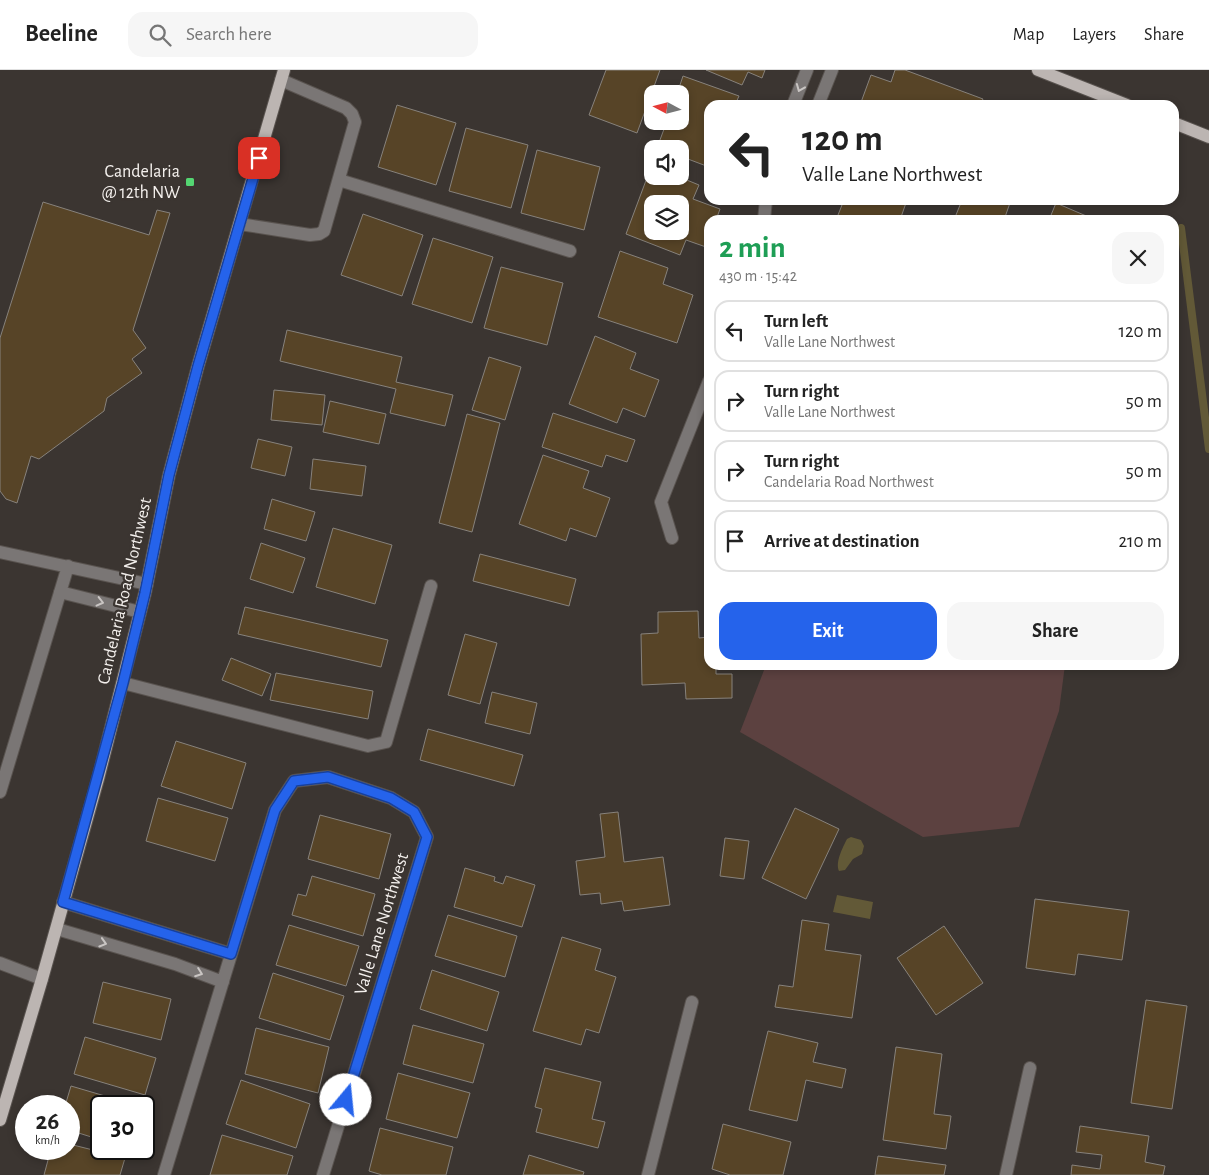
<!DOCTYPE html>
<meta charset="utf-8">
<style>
:root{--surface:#fff;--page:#f6f6f6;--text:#222;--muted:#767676;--line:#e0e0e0;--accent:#2563eb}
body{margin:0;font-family:"Alegreya Sans",sans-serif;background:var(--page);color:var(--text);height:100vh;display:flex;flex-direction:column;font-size:19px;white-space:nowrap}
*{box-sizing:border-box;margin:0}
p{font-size:16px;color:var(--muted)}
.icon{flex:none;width:28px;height:28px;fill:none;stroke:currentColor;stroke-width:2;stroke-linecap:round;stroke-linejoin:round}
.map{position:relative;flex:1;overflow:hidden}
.drawer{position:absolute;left:704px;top:145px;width:475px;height:455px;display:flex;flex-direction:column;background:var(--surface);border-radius:15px;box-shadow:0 2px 8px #0003}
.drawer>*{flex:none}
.banner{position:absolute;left:704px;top:30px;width:475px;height:105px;border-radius:15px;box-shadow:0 2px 8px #0003;background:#fff;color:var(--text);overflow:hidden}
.needle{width:32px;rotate:277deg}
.buttons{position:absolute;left:644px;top:15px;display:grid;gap:10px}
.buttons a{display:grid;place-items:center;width:45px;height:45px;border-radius:10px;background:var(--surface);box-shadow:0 2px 8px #0003;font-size:25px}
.speed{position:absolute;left:15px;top:1025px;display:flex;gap:10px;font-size:25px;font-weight:700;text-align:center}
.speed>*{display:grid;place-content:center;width:65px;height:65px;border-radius:50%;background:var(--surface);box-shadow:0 2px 8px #0003;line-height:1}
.speed small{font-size:12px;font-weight:400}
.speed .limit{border:2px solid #111;border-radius:8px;background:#fff;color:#111}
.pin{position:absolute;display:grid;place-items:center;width:42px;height:42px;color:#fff;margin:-21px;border-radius:10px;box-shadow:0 2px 8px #0006}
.me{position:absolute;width:55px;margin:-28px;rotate:17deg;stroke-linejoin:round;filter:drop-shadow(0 0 4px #0008)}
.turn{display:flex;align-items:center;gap:18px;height:105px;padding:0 15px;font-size:22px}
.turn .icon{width:65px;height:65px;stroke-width:2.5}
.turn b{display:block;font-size:35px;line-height:42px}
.round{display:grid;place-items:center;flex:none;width:52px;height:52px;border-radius:15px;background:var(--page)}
.head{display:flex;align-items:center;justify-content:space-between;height:85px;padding:0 15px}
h1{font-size:30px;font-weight:700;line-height:38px;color:#1e9e55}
.action{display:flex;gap:10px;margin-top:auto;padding:10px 15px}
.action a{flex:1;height:58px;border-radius:15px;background:var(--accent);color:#fff;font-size:20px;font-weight:700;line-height:58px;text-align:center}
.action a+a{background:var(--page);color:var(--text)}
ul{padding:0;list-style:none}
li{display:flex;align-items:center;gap:15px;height:62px;margin:0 10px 8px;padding:0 5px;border:2px solid var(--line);border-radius:15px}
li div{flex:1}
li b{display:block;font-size:19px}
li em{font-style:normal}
header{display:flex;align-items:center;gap:30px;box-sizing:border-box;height:70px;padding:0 25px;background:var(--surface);border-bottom:1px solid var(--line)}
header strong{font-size:24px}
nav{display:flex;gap:28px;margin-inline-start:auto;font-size:18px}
.search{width:350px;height:45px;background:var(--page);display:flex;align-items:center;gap:12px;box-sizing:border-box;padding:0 18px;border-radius:15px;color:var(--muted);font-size:19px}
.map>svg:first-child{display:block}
.green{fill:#5c4140}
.water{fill:#625937}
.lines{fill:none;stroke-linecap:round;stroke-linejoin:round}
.stream{stroke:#625937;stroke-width:8}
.building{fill:#574427;stroke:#87827c;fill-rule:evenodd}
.minor-casing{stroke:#59534f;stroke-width:14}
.major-casing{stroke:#59534f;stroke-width:14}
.minor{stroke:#7a7675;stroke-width:12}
.major{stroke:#bcb5b2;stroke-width:12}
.oneway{stroke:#c9c5c3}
.route-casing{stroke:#184099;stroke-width:12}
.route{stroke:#2563eb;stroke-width:9}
.poi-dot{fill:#54d672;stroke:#3b3531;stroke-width:2}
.labels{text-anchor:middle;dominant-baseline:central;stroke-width:4.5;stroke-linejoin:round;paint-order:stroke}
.poi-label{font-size:18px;fill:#f4f0ed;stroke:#3b3531;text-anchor:end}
.street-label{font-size:18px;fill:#f4f0ed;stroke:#3b3531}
</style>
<header>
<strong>Beeline</strong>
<div class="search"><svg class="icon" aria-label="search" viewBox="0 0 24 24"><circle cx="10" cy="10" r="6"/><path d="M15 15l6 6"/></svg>Search here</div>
<nav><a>Map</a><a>Layers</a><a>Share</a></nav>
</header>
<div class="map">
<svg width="1209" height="1105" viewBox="0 0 1209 1105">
<rect width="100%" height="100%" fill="#3b3531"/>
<!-- green -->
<path class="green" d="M766,595h299l-6,46 -40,116 -96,10 -183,-105z"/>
<!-- water -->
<path class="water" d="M851,767l10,3 3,6 -2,8 -9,5 -8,11 -6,1c-4,-9 4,-24 8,-32z
M837,825l36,7 -3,17 -37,-7z"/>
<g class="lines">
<!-- stream -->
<path class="stream" d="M1181,158l28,221"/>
</g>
<!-- building -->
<path class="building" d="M606,0h54l-23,63 -48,-18z
M706,0h59l-3,8 -14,-6 -6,13z
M895,0h10l78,29 -3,6h-120l11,-30 20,7z
M683,6l56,20 -4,9h-26v62l-29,-11v-7l-23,-1 10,-27h13v-27h-3z
M397,35l59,18 -20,62 -58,-18z
M466,58l62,17 -17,63 -62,-17z
M537,80l63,17 -16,63 -63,-17z
M651,97l1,9h25l22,9 -6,14 27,10 -4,11h-7v20l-3,7 -20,-7 -6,15 -54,-21zM652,134h28v27h-28z
M829,130h78l-7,20h-64l6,-15z
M962,130h49l-7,20h-50z
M43,132l106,33 8,-25 13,3 -37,117 13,18 -14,11 10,14 -35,25 -3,13 -65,48 -8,-3 -14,47 -11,-4 -6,-8v-153z
M1056,133l35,15 -1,2h-41z
M363,144l60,21 -21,61 -61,-21z
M433,168l60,19 -21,66 -60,-19z
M620,181l48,17 -5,16 30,11 -16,48 -79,-26z
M501,197l62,16 -16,62 -63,-17z
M287,260l115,27 -6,25 57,13 -8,31 -55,-13 6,-24 -116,-28z
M595,266l41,17 -6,16 29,11 -14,37 -22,-9 -6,15 -48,-19z
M489,287l32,10 -16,53 -33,-10z
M274,320l51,5 -3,30 -51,-5z
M330,331l56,13 -7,30 -56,-12z
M553,343l82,27 -8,22 -21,-7 -4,12 -60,-20z
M467,344l33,9 -28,109 -33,-9z
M258,369l34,8 -7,29 -34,-8z
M543,385l46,16 -6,17 27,10 -14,39 -26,-9 -4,13 -47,-17z
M313,389l53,7 -4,30 -52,-7z
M272,429l43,13 -9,29 -42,-12z
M333,458l59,17 -17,59 -59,-17z
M261,473l44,15 -12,35 -43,-14z
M480,484l96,25 -7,27 -96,-25z
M245,537l143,33 -7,27 -143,-33z
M698,541l1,27 10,-1v28h7v9h16v24l-46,1 -1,-16 -43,2 -1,-51 17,-1v-21z
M465,564l32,9 -17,61 -32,-9z
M231,588l40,16 -9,22 -40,-16z
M276,603l97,18 -5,28 -98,-19z
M492,622l45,11 -7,31 -45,-11z
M428,659l95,26 -9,31 -94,-26z
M176,671l70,22 -14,46 -71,-23z
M158,728l70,20 -13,43 -69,-20z
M795,738l44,21 -33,70 -44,-21z
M618,742l6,50 39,-5 7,48 -46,6 -2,-10 -21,3 -1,-11 -20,2 -4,-34 29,-4 -5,-43z
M320,745l71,19 -12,45 -71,-20z
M725,768l24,3 -5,38 -24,-3z
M465,798l30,9 -1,4 9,3 3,-8 29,9 -13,42 -68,-20z
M312,806l63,18 -12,42 -71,-21 6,-21 8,2z
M1035,829l94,12 -7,49 -44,-6 -3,21 -49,-7z
M448,845l69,21 -12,41 -70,-21z
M802,850l27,4 -4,26 36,5 -9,63 -77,-11 4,-22 14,2z
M289,855l70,21 -13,40 -70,-21z
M944,856l39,57 -47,32 -39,-57z
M562,867l39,12 -6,21 21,7 -17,56 -13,-4 -5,16 -48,-14z
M432,900l67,22 -12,39 -67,-22z
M273,903l71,23 -14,44 -71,-22z
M103,912l68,17 -10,41 -68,-17z
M1146,930l41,6 -15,103 -41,-6z
M413,955l71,19 -11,39 -70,-19z
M256,958l73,19 -11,46 -73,-19z
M768,961l50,12 -5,19 33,7 -4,19 -36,-8 -9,41 -48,-11z
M85,967l71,21 -11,37 -71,-21z
M896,977l46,7 -8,60 17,2 -5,33 -63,-9z
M545,998l56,14 -9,37 13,3 -7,26 -62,-16 6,-23 -7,-2z
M398,1003l72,20 -13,45 -71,-19z
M241,1010l69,24 -14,44 -70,-24z
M71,1016l68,20h-38v34l-32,-10v-24h-4z
M723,1054l68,18 -8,33h-53l-18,-6z
M1080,1056l69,10 -4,26 20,4 -2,9h-92l1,-10 28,4 2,-14 -26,-3z
M380,1058l73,19 -7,28h-64l-13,-4z
M222,1065l71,21 -6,19h-77z
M69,1074l56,14 -5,17h-76l7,-26h18z
M529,1085l55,17 -1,3h-60z
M878,1086l68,9 -2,10h-69z"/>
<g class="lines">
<!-- minor casing -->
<g class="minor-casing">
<path id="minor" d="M793,35l14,-35
M818,35l14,-35
M339,110l231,71
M764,150l2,-20
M240,154l70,11 9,-1 5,-3 31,-109 -3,-8 -6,-6 -65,-28
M672,468l-11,-36 48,-121
M0,482l147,32
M60,522l80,20
M123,613l245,63 18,-4 45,-156
M0,722l68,-226
M63,832l168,52
M57,859l118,35 48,18
M0,893l42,16
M164,1105l111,-365 19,-29 34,-4 63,21 23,14 13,25 -104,338
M648,1105l44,-173
M1006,1105l24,-107"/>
</g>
<!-- major casing -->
<g class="major-casing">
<path id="major" d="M1038,0l89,35
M1174,53l35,14
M0,1050l42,-141 56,-200 47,-186 24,-118 29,-109 86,-296"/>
</g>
<!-- minor -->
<use href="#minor" class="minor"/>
<!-- major -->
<use href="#major" class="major"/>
</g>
<!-- one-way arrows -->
<defs><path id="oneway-chevron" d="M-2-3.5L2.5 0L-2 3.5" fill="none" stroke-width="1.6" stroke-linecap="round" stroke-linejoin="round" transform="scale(1.25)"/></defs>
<g class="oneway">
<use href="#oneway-chevron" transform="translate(800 18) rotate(112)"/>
<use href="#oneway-chevron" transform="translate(100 532) rotate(14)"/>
<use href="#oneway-chevron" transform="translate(103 873) rotate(17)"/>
<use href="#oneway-chevron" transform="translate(199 903) rotate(20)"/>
</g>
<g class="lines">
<!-- route casing -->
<g class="route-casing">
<path id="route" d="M259,88l-61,208 -29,109 -24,118 -22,90 -60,219 168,52 44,-144 19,-29 34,-4 63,21 23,14 13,25 -81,263"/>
</g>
<!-- route -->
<use href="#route" class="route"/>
</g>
<!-- markers -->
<rect class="poi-dot" x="185" y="107" width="10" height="10" rx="2.5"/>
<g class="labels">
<!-- poi labels -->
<g class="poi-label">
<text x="180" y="102">Candelaria<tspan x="180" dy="21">@ 12th NW</tspan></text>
</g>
<!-- street labels -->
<g class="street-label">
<text transform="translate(125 521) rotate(-77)">Candelaria Road Northwest</text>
<text transform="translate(382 854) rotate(-73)">Valle Lane Northwest</text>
</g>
</g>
</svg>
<div class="buttons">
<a><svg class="needle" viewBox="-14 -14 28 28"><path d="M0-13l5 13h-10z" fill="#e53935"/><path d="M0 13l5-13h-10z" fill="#767676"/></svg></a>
<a><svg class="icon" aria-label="sound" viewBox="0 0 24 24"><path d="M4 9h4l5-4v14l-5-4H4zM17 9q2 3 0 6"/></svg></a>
<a><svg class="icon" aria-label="layers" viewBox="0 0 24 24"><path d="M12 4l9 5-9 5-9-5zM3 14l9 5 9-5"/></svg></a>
</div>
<div class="speed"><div>26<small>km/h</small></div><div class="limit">30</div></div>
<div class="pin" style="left:259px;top:88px;background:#d93025"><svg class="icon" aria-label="arrive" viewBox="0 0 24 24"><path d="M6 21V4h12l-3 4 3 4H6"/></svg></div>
<svg class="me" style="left:346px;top:1030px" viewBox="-20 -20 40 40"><circle r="19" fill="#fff"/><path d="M0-13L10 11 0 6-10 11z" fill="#2563eb"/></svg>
<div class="banner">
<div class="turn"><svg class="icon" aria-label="left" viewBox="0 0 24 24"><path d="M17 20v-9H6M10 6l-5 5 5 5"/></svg><div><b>120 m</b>Valle Lane Northwest</div></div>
</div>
<section class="drawer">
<div class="head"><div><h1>2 min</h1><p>430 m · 15:42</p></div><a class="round"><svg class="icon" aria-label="close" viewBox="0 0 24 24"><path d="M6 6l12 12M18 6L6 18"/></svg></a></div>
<ul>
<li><svg class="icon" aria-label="left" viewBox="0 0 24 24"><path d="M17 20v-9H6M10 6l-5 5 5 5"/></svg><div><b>Turn left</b><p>Valle Lane Northwest</p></div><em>120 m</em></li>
<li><svg class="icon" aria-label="right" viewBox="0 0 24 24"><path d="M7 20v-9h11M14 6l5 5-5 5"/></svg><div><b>Turn right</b><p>Valle Lane Northwest</p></div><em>50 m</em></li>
<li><svg class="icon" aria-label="right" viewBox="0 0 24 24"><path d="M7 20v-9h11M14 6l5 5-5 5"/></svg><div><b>Turn right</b><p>Candelaria Road Northwest</p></div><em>50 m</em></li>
<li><svg class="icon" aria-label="arrive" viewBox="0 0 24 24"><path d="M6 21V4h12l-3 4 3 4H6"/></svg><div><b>Arrive at destination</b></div><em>210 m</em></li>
</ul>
<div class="action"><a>Exit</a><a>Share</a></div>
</section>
</div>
